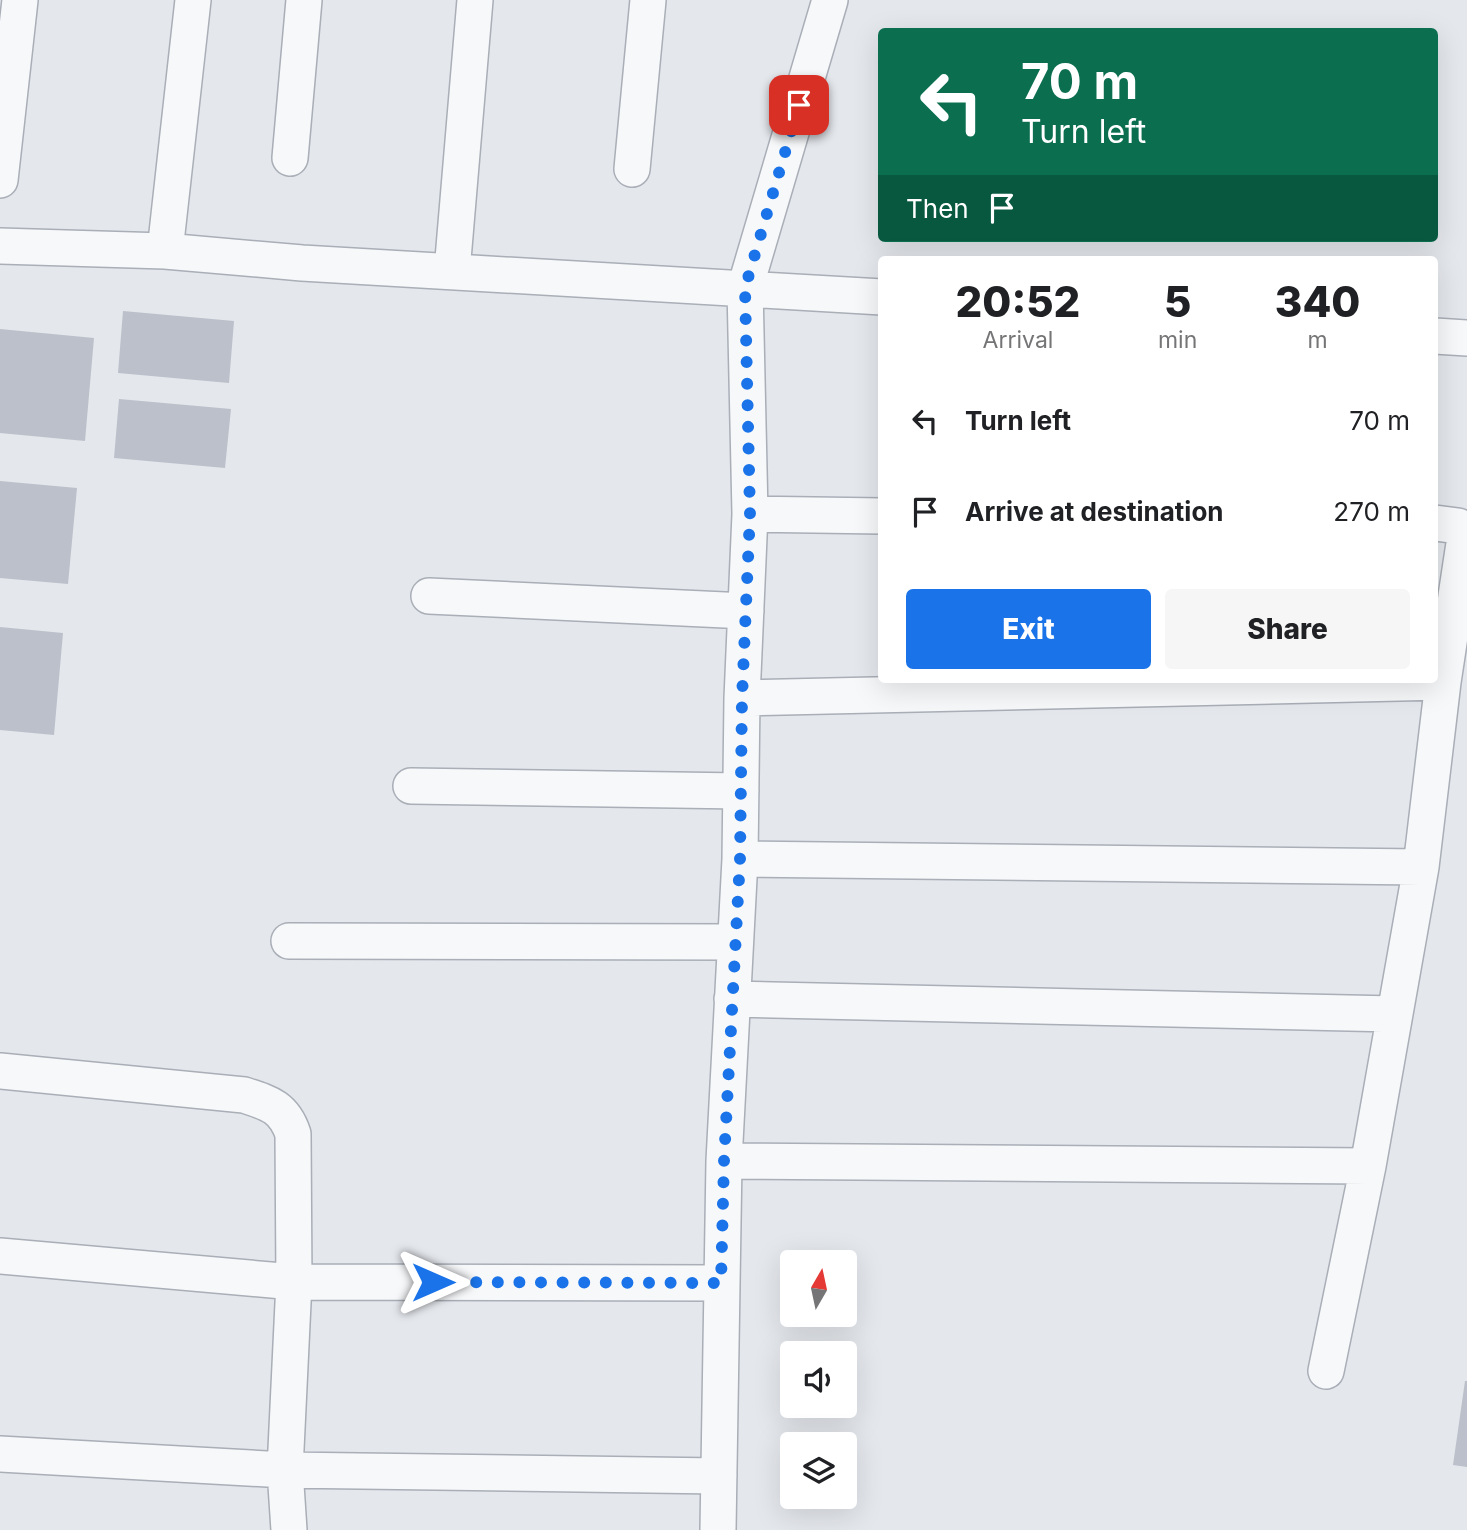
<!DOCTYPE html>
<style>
:root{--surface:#fff;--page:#f6f6f6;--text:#202124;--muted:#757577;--accent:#1a73e8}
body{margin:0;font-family:Inter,sans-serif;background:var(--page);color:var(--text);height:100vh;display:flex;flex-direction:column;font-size:26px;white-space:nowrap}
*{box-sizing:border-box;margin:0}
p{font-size:23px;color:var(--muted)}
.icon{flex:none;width:38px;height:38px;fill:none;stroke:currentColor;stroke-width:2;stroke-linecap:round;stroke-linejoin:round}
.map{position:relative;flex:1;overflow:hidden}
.drawer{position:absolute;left:878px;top:256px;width:560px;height:427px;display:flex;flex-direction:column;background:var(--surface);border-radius:7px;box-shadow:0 7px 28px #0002}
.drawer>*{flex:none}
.top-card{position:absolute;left:878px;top:28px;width:560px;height:214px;border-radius:7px;box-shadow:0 7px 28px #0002;background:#0b6e4f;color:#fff;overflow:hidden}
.needle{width:46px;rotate:9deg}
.buttons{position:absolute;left:780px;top:1250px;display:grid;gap:14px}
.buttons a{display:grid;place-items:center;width:77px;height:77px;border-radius:7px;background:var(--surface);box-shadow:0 7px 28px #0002;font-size:35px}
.pin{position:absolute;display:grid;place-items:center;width:60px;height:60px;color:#fff;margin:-30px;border-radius:14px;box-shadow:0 4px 10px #0006}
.me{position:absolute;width:77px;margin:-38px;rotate:90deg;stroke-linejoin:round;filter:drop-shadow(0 0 5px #0008)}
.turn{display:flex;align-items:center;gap:24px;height:147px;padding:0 28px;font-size:32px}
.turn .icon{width:91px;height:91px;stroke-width:2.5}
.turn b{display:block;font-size:49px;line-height:60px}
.then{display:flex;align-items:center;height:66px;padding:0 28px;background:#0003;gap:14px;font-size:26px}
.eta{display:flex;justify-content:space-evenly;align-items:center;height:119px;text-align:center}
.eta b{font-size:42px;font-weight:800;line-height:49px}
.primary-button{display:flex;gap:14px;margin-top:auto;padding:14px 28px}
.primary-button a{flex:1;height:80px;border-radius:7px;background:var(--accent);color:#fff;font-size:28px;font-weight:800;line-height:80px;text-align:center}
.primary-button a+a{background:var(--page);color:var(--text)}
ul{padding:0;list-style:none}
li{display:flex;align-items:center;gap:21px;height:91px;padding:0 28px}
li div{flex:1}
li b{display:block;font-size:26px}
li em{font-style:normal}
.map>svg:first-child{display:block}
.building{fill:#bbc0ca}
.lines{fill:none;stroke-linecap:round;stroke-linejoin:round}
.minor-casing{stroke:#a9aeb7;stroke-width:38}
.minor{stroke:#f7f8fa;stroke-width:35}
.route{stroke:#1a73e8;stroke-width:12;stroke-dasharray:0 21.6}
</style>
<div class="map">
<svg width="1467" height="1530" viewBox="0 0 1467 1530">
<rect width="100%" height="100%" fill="#e4e7ec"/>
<!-- building -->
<path class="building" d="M123,311l111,10 -5,62 -111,-10z
M0,329l94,9 -9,103 -85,-8z
M119,399l112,10 -6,59 -111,-10z
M0,481l77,7 -9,96 -68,-6z
M0,627l63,6 -9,102 -54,-5z
M1465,1381h2v86l-14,-2z"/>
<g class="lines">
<!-- minor casing -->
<g class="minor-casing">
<path id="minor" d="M290,158l14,-158
M632,169l16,-169
M0,180l20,-180
M0,246l165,5 137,12 580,34
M165,251l28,-251
M452,271l23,-271
M1435,336l32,2
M750,514l132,2
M1435,523l23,3 7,11 -22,145
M429,596l317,15
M742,698l701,-16 -22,185 -53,299 -42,205
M411,786l330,5
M740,859l681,8
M289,941l446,1
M732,999l662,15
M0,1071l244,24c25,8 40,12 49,39l1,148 -9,188 4,60
M724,1161l644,5
M0,1256l294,26 427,1
M0,1454l285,16 434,6
M718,1530l6,-369 16,-302 2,-161 8,-184 -5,-226 85,-288"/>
</g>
<!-- minor -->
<use href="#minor" class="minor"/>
</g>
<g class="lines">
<!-- route -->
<path class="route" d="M433,1282l288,1 3,-122 16,-302 2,-161 8,-184 -5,-226 54,-183"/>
</g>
</svg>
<div class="buttons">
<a><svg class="needle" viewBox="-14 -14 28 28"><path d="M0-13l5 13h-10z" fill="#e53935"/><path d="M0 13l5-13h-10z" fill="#757577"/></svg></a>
<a><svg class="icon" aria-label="sound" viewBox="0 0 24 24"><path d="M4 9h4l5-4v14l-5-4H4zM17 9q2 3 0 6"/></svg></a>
<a><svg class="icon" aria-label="layers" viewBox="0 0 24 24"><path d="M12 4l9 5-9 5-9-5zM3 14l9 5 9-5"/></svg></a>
</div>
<div class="pin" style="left:799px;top:105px;background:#d93025"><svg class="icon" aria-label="arrive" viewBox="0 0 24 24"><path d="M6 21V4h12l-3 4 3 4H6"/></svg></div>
<svg class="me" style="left:433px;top:1282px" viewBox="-20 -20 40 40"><path d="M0-17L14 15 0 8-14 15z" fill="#1a73e8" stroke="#fff" stroke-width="4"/></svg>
<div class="top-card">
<div class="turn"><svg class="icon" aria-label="left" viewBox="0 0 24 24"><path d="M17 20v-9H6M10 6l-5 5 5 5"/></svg><div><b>70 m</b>Turn left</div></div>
<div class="then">Then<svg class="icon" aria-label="arrive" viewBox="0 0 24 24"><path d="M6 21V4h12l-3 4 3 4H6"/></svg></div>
</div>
<section class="drawer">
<div class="eta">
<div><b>20:52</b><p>Arrival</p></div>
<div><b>5</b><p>min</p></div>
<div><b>340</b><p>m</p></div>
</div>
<ul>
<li><svg class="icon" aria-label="left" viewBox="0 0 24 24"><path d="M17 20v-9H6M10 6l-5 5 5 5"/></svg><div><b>Turn left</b></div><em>70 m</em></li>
<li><svg class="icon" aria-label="arrive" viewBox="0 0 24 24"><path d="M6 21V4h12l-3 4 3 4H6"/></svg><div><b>Arrive at destination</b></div><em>270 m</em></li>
</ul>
<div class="primary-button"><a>Exit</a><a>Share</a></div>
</section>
</div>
